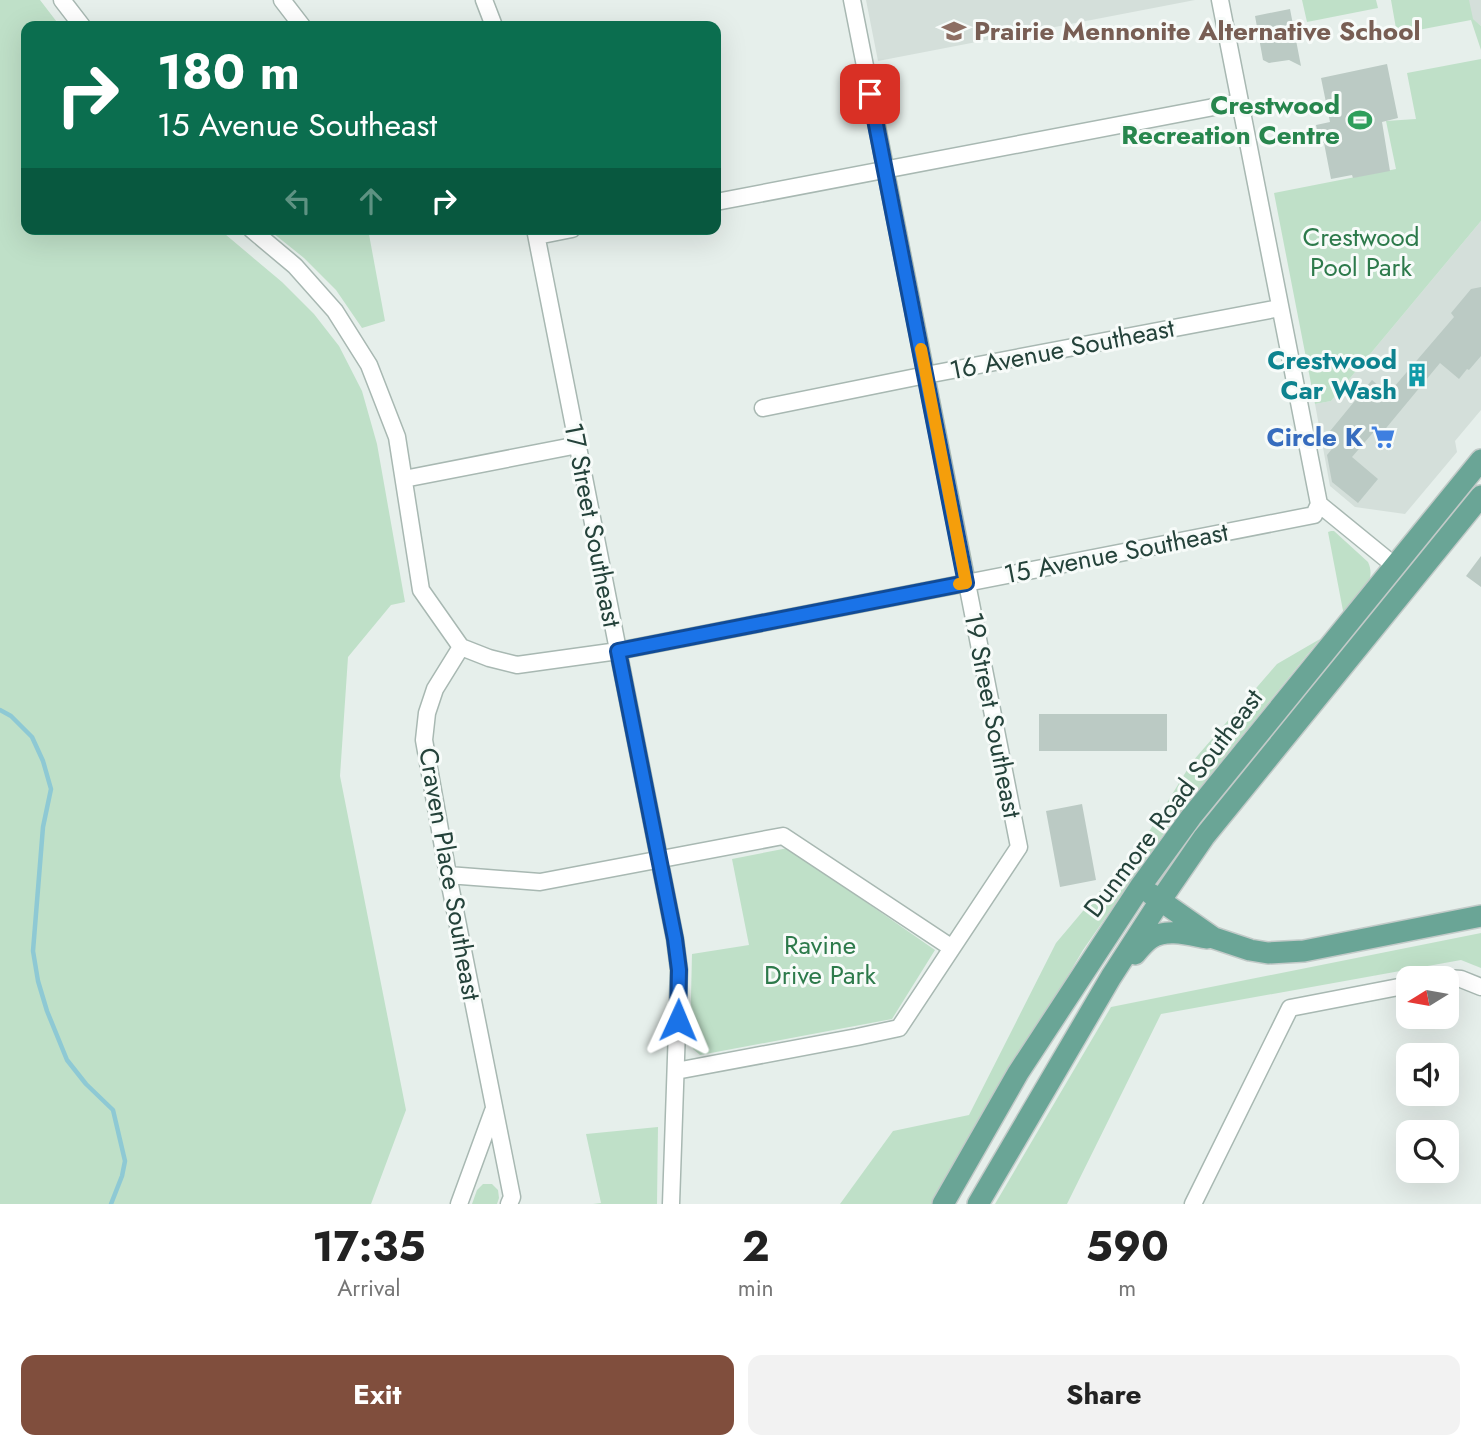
<!DOCTYPE html>
<style>
:root{--surface:#fff;--page:#f2f2f2;--text:#222;--muted:#767676;--accent:#804e3d}
body{margin:0;font-family:Jost,sans-serif;background:var(--page);color:var(--text);height:100vh;display:flex;flex-direction:column;font-size:26px;white-space:nowrap}
*{box-sizing:border-box;margin:0}
p{font-size:23px;color:var(--muted)}
.icon{flex:none;width:38px;height:38px;fill:none;stroke:currentColor;stroke-width:2;stroke-linecap:round;stroke-linejoin:round}
.map{position:relative;height:1204px;overflow:hidden}
.panel{display:flex;flex-direction:column;background:var(--surface);flex:1}
.panel>*{flex:none}
.guide{position:absolute;left:21px;top:21px;width:700px;height:214px;border-radius:14px;box-shadow:0 7px 28px #0002;background:#0b6e4f;color:#fff;overflow:hidden}
.needle{width:46px;rotate:259deg}
.buttons{position:absolute;left:1396px;top:966px;display:grid;gap:14px}
.buttons a{display:grid;place-items:center;width:63px;height:63px;border-radius:14px;background:var(--surface);box-shadow:0 7px 28px #0002;font-size:35px}
.pin{position:absolute;display:grid;place-items:center;width:60px;height:60px;color:#fff;margin:-30px;border-radius:14px;box-shadow:0 4px 10px #0006}
.me{position:absolute;width:77px;margin:-38px;rotate:1deg;stroke-linejoin:round;filter:drop-shadow(0 0 5px #0008)}
.turn{display:flex;align-items:center;gap:24px;height:147px;padding:0 21px;font-size:32px}
.turn .icon{width:91px;height:91px;stroke-width:2.5}
.turn b{display:block;font-size:49px;line-height:60px}
.lanes{display:flex;align-items:center;height:66px;padding:0 21px;background:#0003;justify-content:center;gap:35px;direction:ltr}
.lanes .off{opacity:.35}
.eta{display:flex;justify-content:space-evenly;align-items:center;height:119px;text-align:center}
.eta b{font-size:42px;font-weight:700;line-height:49px}
.action{display:flex;gap:14px;margin-top:auto;padding:14px 21px}
.action a{flex:1;height:80px;border-radius:14px;background:var(--accent);color:#fff;font-size:28px;font-weight:700;line-height:80px;text-align:center}
.action a+a{background:var(--page);color:var(--text)}
.map>svg:first-child{display:block}
.built{fill:#d4dfda}
.green{fill:#bfe0c8}
.lines{fill:none;stroke-linecap:round;stroke-linejoin:round}
.stream{stroke:#8ec9d4;stroke-width:4.5}
.building{fill:#bbcac4}
.minor-casing{stroke:#a8b8b2;stroke-width:19}
.major-casing{stroke:#c2cac8;stroke-width:24}
.minor{stroke:#fff;stroke-width:16}
.major{stroke:#6aa596;stroke-width:21}
.route-casing{stroke:#114b97;stroke-width:18}
.route{stroke:#1a73e8;stroke-width:12}
.slow{stroke:#f59e0b;stroke-width:12}
.labels{text-anchor:middle;dominant-baseline:central;stroke-width:6;stroke-linejoin:round;paint-order:stroke}
.education-label{font-size:26px;font-weight:bold;fill:#785e54;stroke:#f7fbf9;text-anchor:start}
.leisure-label{font-size:26px;font-weight:bold;fill:#27864d;stroke:#f7fbf9;text-anchor:end}
.park-label{font-size:26px;fill:#2d7a4b;stroke:#f7fbf9}
.street-label{font-size:26px;fill:#24423a;stroke:#f7fbf9}
.culture-label{font-size:26px;font-weight:bold;fill:#0d838f;stroke:#f7fbf9;text-anchor:end}
.shop-label{font-size:26px;font-weight:bold;fill:#366cbe;stroke:#f7fbf9;text-anchor:end}
</style>
<div class="map">
<svg width="1481" height="1204" viewBox="0 0 1481 1204">
<rect width="100%" height="100%" fill="#e6efeb"/>
<!-- built -->
<path class="built" d="M866,0h329l-317,61z
M1468,0h13v26l-10,-8z
M1481,221v189l-26,31 2,11 -52,62 -50,-7 -25,-21 -15,-82 16,-3z"/>
<!-- green -->
<path class="green" d="M0,0h40l20,26h-34v203h193l63,53 32,32 25,32 23,45 15,53 28,158 -14,3 -43,52 -8,119 66,334 -35,94h-371z
M1302,0h74l2,8 -71,14z
M1391,0h78l4,19 8,7v24l-10,-30 -74,14z
M1481,59v162l-150,180 -16,3 -41,-211 122,-24 -10,-48 30,-2 -9,-46z
M268,229h100l17,92 -23,7 -26,-38 -32,-32z
M1331,531h3l34,31c10,21 -12,38 -24,54l-16,-84z
M1320,639l-148,183 -89,128 -149,254h-94l53,-73 76,-16 87,-172 91,-108 45,-73 85,-98z
M788,848l147,102 -43,69 -192,36 -7,-6 -3,-9 2,-86 57,-9 -17,-86z
M1481,933v35l-20,-8 -300,54 -94,190h-72l116,-197z
M658,1127l-1,77h-64l8,-1 -15,-69z
M483,1184h9l6,6 1,8 -2,6h-25l5,-14z"/>
<g class="lines">
<!-- stream -->
<path class="stream" d="M0,710l11,6 21,21 11,24 8,28 -8,38 -10,124 5,30 9,30 20,49 19,24 27,26 12,51 -3,15 -11,28"/>
</g>
<!-- building -->
<path class="building" d="M1290,9l11,57 -12,-6 -20,3 -6,-3 -8,-44z
M1387,64l11,54 -16,4 8,49 -37,7 -1,-3 -21,4 -7,-36 -5,-2 -3,-16 14,-3 -9,-44z
M1481,287v69l-12,14 -2,-1 -8,10 -19,-16 -58,70 -5,-5 -25,29 26,22 -20,24 -26,-21 -5,-27 9,-11 -10,-8 46,-56 16,14 66,-77 -3,-4 20,-24z
M1481,556v31l-15,-11z
M1039,714h128v37h-128z
M1082,804l14,76 -36,7 -14,-76z"/>
<g class="lines">
<!-- minor casing -->
<g class="minor-casing">
<path id="minor" d="M62,0l20,26
M282,0l20,26
M484,0l10,26
M1220,0l99,504 76,62
M716,202l524,-100
M251,229l44,37 40,45 34,54 28,72 24,153 40,57 28,11 28,7 101,-14 696,-136 5,-11
M535,229l140,710 4,31 -8,234
M537,236l35,-7
M763,408l163,-33 354,-67
M404,479l174,-34
M461,647l-26,42 -8,24 -3,27 24,135 64,322 -3,7
M448,875l92,7 243,-46 169,112
M1447,978l14,1 20,8
M676,1071l181,-34 42,-9 120,-181 -167,-847
M459,1204l34,-93
M1193,1204l97,-196 119,-23"/>
</g>
<!-- major casing -->
<g class="major-casing">
<path id="major" d="M1151,894l63,44 36,12 18,3 36,-2 177,-35
M1135,954c5,-6 10,-12 16,-16 16,-10 39,-3 56,0
M943,1204l75,-131 122,-186 51,-70 290,-357
M978,1204l133,-227 49,-76 44,-64 277,-341"/>
</g>
<!-- minor -->
<use href="#minor" class="minor"/>
<!-- major -->
<use href="#major" class="major"/>
</g>
<g class="lines">
<!-- route casing -->
<g class="route-casing">
<path id="route" d="M678,1020l1,-50 -4,-31 -57,-288 348,-68 -96,-489"/>
</g>
<!-- route -->
<use href="#route" class="route"/>
<!-- slow -->
<path class="slow" d="M921,349l45,234 -7,1"/>
</g>
<!-- icons -->
<defs>
<g id="school-bare" transform="scale(1.89)"><path d="M0-5L7-2L0 1L-7-2ZM-4 1L0 2.5L4 1V4Q0 6-4 4Z" fill="#8d6e63" stroke="#f7fbf9" stroke-width="2.5" paint-order="stroke"/></g>
<g id="stadium-bare" transform="scale(1.89)"><path d="M0-5a6.5 5 0 1 0 0 10a6.5 5 0 1 0 0-10ZM-3.5-1.8h7v3.6h-7Z" fill="#2e9e5b" stroke="#f7fbf9" stroke-width="2.5" paint-order="stroke"/></g>
<g id="building-bare" transform="scale(1.89)"><path d="M-4-6H4V6H1V3H-1V6H-4ZM-2.5-4.3h1.7v1.8h-1.7ZM.8-4.3h1.7v1.8H.8ZM-2.5-1h1.7V.8h-1.7ZM.8-1h1.7V.8H.8Z" fill="#0f9aa8" stroke="#f7fbf9" stroke-width="2.5" paint-order="stroke"/></g>
<g id="supermarket-bare" transform="scale(1.89)"><path d="M-6-5.5h2.5l.6 2H6L4.5 2H-2.5L-4.4-4H-6ZM-1.5 3.2a1.3 1.3 0 1 0 .1 0ZM3 3.2a1.3 1.3 0 1 0 .1 0Z" fill="#3f7fe0" stroke="#f7fbf9" stroke-width="2.5" paint-order="stroke"/></g>
</defs>
<g fill-rule="evenodd">
<use href="#school-bare" x="954" y="31"/>
<use href="#stadium-bare" x="1360" y="120"/>
<use href="#building-bare" x="1417" y="375"/>
<use href="#supermarket-bare" x="1383" y="437"/>
</g>
<g class="labels">
<!-- education labels -->
<g class="education-label">
<text x="974" y="31">Prairie Mennonite Alternative School</text>
</g>
<!-- leisure labels -->
<g class="leisure-label">
<text x="1340" y="105">Crestwood<tspan x="1340" dy="30">Recreation Centre</tspan></text>
</g>
<!-- park labels -->
<g class="park-label">
<text x="1361" y="237">Crestwood<tspan x="1361" dy="30">Pool Park</tspan></text>
<text x="820" y="945">Ravine<tspan x="820" dy="30">Drive Park</tspan></text>
</g>
<!-- street labels -->
<g class="street-label">
<text transform="translate(1062 349) rotate(-11)">16 Avenue Southeast</text>
<text transform="translate(593 525) rotate(79)">17 Street Southeast</text>
<text transform="translate(1116 553) rotate(-11)">15 Avenue Southeast</text>
<text transform="translate(993 715) rotate(79)">19 Street Southeast</text>
<text transform="translate(1173 803) rotate(-53)">Dunmore Road Southeast</text>
<text transform="translate(450 874) rotate(80)">Craven Place Southeast</text>
</g>
<!-- culture labels -->
<g class="culture-label">
<text x="1397" y="360">Crestwood<tspan x="1397" dy="30">Car Wash</tspan></text>
</g>
<!-- shop labels -->
<g class="shop-label">
<text x="1363" y="437">Circle K</text>
</g>
</g>
</svg>
<div class="buttons">
<a><svg class="needle" viewBox="-14 -14 28 28"><path d="M0-13l5 13h-10z" fill="#e53935"/><path d="M0 13l5-13h-10z" fill="#767676"/></svg></a>
<a><svg class="icon" aria-label="sound" viewBox="0 0 24 24"><path d="M4 9h4l5-4v14l-5-4H4zM17 9q2 3 0 6"/></svg></a>
<a><svg class="icon" aria-label="search" viewBox="0 0 24 24"><circle cx="10" cy="10" r="6"/><path d="M15 15l6 6"/></svg></a>
</div>
<div class="pin" style="left:870px;top:94px;background:#d93025"><svg class="icon" aria-label="arrive" viewBox="0 0 24 24"><path d="M6 21V4h12l-3 4 3 4H6"/></svg></div>
<svg class="me" style="left:678px;top:1020px" viewBox="-20 -20 40 40"><path d="M0-17L14 15 0 8-14 15z" fill="#1a73e8" stroke="#fff" stroke-width="4"/></svg>
<div class="guide">
<div class="turn"><svg class="icon" aria-label="right" viewBox="0 0 24 24"><path d="M7 20v-9h11M14 6l5 5-5 5"/></svg><div><b>180 m</b>15 Avenue Southeast</div></div>
<div class="lanes"><svg class="icon off" aria-label="left" viewBox="0 0 24 24"><path d="M17 20v-9H6M10 6l-5 5 5 5"/></svg><svg class="icon off" aria-label="ahead" viewBox="0 0 24 24"><path d="M12 20V5M6 11l6-6 6 6"/></svg><svg class="icon" aria-label="right" viewBox="0 0 24 24"><path d="M7 20v-9h11M14 6l5 5-5 5"/></svg></div>
</div>
</div>
<section class="panel">
<div class="eta">
<div><b>17:35</b><p>Arrival</p></div>
<div><b>2</b><p>min</p></div>
<div><b>590</b><p>m</p></div>
</div>
<div class="action"><a>Exit</a><a>Share</a></div>
</section>
